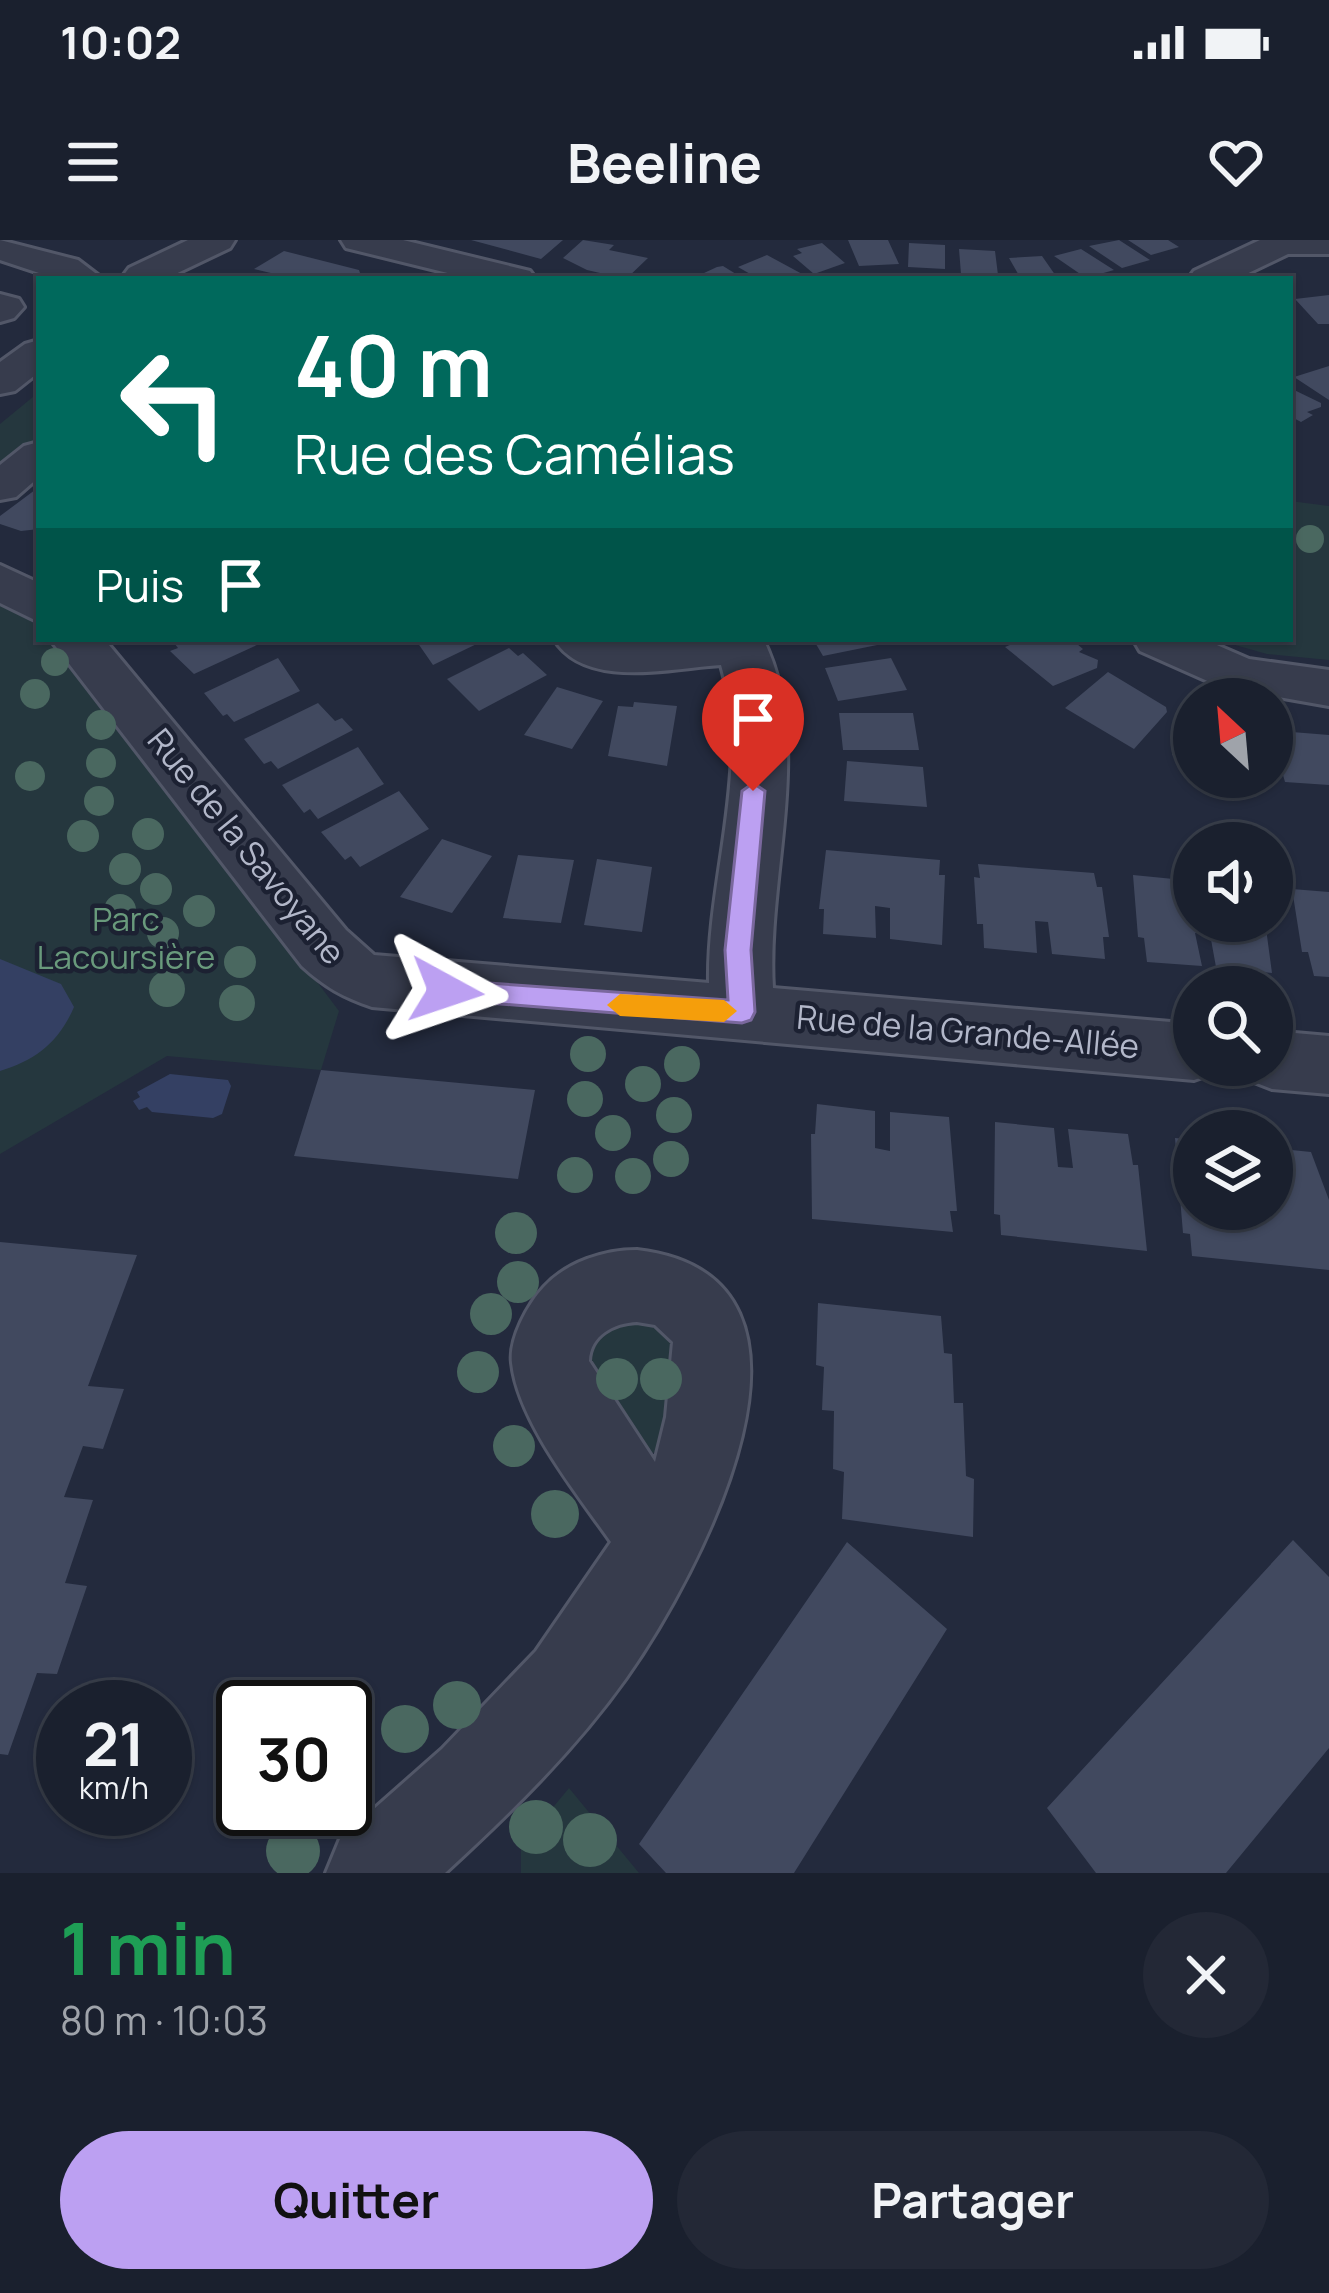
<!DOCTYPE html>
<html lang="fr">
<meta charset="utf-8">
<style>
:root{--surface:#1a202e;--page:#232836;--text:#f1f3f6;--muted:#9fa3aa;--line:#383e4a;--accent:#bca0f2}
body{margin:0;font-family:Manrope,sans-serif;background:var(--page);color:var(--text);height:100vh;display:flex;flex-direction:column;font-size:45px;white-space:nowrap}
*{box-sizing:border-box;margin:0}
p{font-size:39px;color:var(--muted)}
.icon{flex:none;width:66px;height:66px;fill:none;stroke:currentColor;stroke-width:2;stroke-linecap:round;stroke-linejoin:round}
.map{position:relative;height:1633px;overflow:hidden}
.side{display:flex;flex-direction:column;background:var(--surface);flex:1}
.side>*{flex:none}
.guide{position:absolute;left:36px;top:36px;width:1257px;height:366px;border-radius:0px;box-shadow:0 3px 9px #0004,0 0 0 3px var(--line);background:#00695c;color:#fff;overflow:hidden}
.needle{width:78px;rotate:334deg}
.fabs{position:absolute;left:1173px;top:438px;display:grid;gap:24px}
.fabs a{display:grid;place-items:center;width:120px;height:120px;border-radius:50%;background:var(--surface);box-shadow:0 3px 9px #0004,0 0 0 3px var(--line);font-size:60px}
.speed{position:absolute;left:36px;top:1440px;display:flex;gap:24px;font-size:60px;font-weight:700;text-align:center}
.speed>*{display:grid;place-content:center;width:156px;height:156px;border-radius:50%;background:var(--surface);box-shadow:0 3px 9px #0004,0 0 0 3px var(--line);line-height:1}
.speed small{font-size:30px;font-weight:400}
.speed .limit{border:6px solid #111;border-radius:18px;background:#fff;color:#111}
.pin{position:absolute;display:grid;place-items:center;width:102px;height:102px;color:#fff;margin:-123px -51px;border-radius:50% 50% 50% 0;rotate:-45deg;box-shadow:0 0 12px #0007}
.pin .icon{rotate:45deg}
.me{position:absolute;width:132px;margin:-66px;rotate:95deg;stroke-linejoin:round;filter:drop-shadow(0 0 9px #0008)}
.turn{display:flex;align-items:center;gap:42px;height:252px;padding:0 60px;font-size:54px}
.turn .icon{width:156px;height:156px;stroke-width:2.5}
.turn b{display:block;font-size:84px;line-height:102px}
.then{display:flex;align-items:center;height:114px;padding:0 60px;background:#0003;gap:24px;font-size:45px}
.round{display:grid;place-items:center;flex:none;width:126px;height:126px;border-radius:63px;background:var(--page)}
.headline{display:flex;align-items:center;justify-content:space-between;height:204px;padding:0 60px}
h1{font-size:72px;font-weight:700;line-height:90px;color:#1e9e55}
.button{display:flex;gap:24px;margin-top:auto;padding:24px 60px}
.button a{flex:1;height:138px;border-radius:72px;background:var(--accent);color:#111;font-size:48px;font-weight:700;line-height:138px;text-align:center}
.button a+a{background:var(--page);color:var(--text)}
.status{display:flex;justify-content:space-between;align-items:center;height:84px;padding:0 60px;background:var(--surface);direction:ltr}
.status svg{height:33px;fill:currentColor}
header{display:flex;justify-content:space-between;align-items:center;height:156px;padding:0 60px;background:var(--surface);font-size:54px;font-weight:700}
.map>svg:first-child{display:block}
.green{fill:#25373e}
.water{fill:#344063}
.building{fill:#41495f}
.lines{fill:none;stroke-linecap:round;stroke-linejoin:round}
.minor-casing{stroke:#525768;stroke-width:6}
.minor{fill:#373c4d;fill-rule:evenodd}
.tree{fill:#4a6860}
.route{fill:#bca0f2;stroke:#7a689d;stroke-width:3}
.slow{fill:#f59e0b}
.labels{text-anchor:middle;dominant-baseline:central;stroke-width:9;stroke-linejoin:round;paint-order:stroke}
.street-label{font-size:33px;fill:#b2b7c9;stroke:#1c2132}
.park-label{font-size:33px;fill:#699a7c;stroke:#1c2132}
</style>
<div class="status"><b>10:02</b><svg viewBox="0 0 49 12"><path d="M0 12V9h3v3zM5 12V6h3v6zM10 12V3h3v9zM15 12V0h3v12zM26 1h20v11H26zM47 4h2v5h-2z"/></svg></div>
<header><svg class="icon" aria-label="menu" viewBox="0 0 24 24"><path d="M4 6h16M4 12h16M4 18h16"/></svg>Beeline<svg class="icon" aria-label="heart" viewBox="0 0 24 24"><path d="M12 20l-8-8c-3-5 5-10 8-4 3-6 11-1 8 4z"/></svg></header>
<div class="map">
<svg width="1329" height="1633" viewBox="0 0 1329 1633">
<rect width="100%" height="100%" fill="#232a3d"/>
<!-- green -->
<path class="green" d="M39,152v48l-39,33v-49z
M1290,261l39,5v154l-62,-6 -53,-15h76z
M0,359l39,28v12h12l26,25 262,347 -18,59 -154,-14 -167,98z
M642,1080c62,30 30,79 16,132l-7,1 -62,-86c-1,-36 23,-41 53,-47z
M569,1548l70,85h-118v-27z"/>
<!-- water -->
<path class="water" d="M0,719l61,25 13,23c-15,35 -38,53 -74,64z
M170,834l58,6 3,6 -9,28 -9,4 -61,-6 -5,-5 -8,3 -6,-9 7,-4 -3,-5z"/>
<!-- building -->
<path class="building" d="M471,0h92l-22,19z
M583,0l31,5 -5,5 39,8 -22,21 -39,-9 -24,-12z
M848,0h40l11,24 -40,2z
M1119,0l31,20 -28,8 -33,-22z
M1128,0h40l11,7 -28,8z
M822,3l23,20 -31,11 -21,-18 9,-3 -5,-4z
M909,3l36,2v24l-37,-2z
M959,9l36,2 3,24 -37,-1z
M1081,9l33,21 -28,8 -32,-22z
M284,11l75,19 1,3 -8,6h-56l-42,-10z
M767,15l37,20 -45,4 -21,-12z
M1042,16l16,23h-37l-12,-21z
M723,26l21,13h-53l26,-12z
M1329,55v29h-11l-23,-25z
M1329,126v34l-35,-23z
M1290,148l31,15v4l-14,5 6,3 -12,7 -11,-6z
M39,247v42l-18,2 -21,-7v-8z
M171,399h99l-76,35 -24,-23 8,-3z
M415,399h72l-54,26z
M813,399h72l2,4 -64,13z
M1024,399h47l12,10 -4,3 19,8 -1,8 -44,18 -48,-39z
M509,408l9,8 5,-3 24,22 -68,36 -32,-32z
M278,418l22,33 -66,31 -7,-8 -4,2 -19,-23z
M891,418l16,32 -69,11 -13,-33z
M1108,432l58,35 1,5 -33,37 -69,-41z
M557,447l46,14 -31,48 -48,-14z
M634,462l43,4 -10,60 -59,-10 10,-50 15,1z
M318,463l17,18 7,-3 11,12 -75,39 -7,-8 -7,3 -20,-25z
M839,473h74l6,37h-76z
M1183,474l11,2v44l-22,-5z
M1292,492l37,3v50l-44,-3 -13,-46 22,1z
M358,507l26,37 -66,35 -8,-10 -6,4 -22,-28z
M847,521l76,6 4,40 -83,-6z
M399,551l30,38 -69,38 -9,-11 -6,4 -24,-28z
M442,599l50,17 -40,57 -52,-16z
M826,610l114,10 -1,15h6l-3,70 -52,-6v-31l-15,-2 1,32 -53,-4 1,-25h-5z
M518,615l56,5 -13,63 -58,-5z
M597,619l55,8 -10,65 -58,-7z
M978,624l116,9 3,14h5l7,50h-6l2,22 -53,-5 -4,-32 -13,-1 2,32 -53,-5 -1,-24h-6l-3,-47 6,1z
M1133,635l61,6v40h71l7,52 -56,-6 -6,-33 -15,-1 7,33 -55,-4 -3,-24 -6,-1z
M1292,649l37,3v85l-15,-1 -6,-24h-6z
M321,830l214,20 -17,89 -224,-23z
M817,864l58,7v37l15,3v-39l59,5 8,94h-7l3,21 -141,-13 -1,-85h4z
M995,882l59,6 4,39 15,1 -5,-39 60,5 5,31h5l9,86 -146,-16 -1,-20 -6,-1z
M1175,898l19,2v69h78v-61l39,4 18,48v70l-137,-14 -2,-22 -7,-1z
M0,1002l137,13 -49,131 36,3 -21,60 -20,-3 -19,51 29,3 -28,83 22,3 -30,88 -20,-1 -29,82 -8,-1z
M818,1063l123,13 3,37 8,1 2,49h9l3,73 8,3 -1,58 -131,-18 2,-47 -11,-3 1,-58 -12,-1 2,-43 -8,-2z
M1293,1300l36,37v171l-103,125h-130l-49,-65z
M847,1302l100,87 -153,244h-128l-27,-29z"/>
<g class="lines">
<!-- minor casing -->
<g class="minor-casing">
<path id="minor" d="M0,0l78,20 25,19h-46l-57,-19z
M188,0h47l-5,8 -65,31 -42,-3 6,-8z
M341,0h62l127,31 6,8h-64l-126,-31z
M1260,0h69v14h-41l-52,25h-48l6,-8z
M0,54l19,5 5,8 -10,11 -14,4z
M39,100v32l-24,19 -15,3v-32l25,-18z
M39,202v35l-23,20 -16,3v-35l24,-19z
M0,325l39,18v39l-39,-19z
M50,399h54l242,291 28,25 335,28c-2,-105 43,-215 12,-318 -50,3 -136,25 -167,-26h209c52,105 3,237 10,349l421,36v41h27l-4,7 -23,8 -822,-73c-29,-10 -47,-20 -70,-41z
M1133,399h70l46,20 80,11v36l-108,-19 -81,-36z
M1272,791l57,5v58l-57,-5 -23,-9 -8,-15h31z
M637,1010c223,26 60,328 -11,428 -52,73 -116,135 -181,195h-119l14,-34 102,-90 94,-98 75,-109c-33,-47 -93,-121 -99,-179 -3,-24 16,-59 32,-76 23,-25 60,-37 93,-37zM637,1082l18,3 18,17 -7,75 -11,45 -66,-101c1,-26 25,-38 48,-39z"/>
</g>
<!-- minor -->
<use href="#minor" class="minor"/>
</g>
<!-- trees -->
<g class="tree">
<circle cx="1310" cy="299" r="14"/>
<circle cx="55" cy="422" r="14"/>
<circle cx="35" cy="454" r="15"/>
<circle cx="101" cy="485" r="15"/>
<circle cx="101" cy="523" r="15"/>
<circle cx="30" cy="536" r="15"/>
<circle cx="99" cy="561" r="15"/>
<circle cx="148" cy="594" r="16"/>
<circle cx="83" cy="596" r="16"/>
<circle cx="125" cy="629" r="16"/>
<circle cx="156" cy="649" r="16"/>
<circle cx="120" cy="670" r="16"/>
<circle cx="199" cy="671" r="16"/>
<circle cx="163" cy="693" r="16"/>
<circle cx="240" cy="722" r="16"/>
<circle cx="167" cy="749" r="18"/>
<circle cx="237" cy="763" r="18"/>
<circle cx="588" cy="814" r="18"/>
<circle cx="682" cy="824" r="18"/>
<circle cx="643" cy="844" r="18"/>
<circle cx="585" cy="859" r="18"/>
<circle cx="674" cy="875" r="18"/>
<circle cx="613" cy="893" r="18"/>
<circle cx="671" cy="919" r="18"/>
<circle cx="575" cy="935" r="18"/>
<circle cx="633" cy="936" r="18"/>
<circle cx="516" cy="993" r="21"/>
<circle cx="518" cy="1042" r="21"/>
<circle cx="491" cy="1074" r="21"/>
<circle cx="478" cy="1132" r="21"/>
<circle cx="617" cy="1139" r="21"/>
<circle cx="661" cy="1139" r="21"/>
<circle cx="514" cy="1206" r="21"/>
<circle cx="555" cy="1274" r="24"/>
<circle cx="457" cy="1465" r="24"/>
<circle cx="405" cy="1489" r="24"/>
<circle cx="536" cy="1587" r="27"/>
<circle cx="590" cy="1600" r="27"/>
<circle cx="293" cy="1611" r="27"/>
</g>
<!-- route -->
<path class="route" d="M753,543l12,8 -14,159 4,62 -4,8 -9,3 -305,-24 -4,-8 4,-8 9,-3 282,20 -3,-50 17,-159z"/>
<!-- slow -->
<path class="slow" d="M620,754l104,6 13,11 -13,11 -104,-6 -13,-11z"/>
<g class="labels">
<!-- street labels -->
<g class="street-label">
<text transform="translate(247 606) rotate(51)">Rue de la Savoyane</text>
<text transform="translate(968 791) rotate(5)">Rue de la Grande-Allée</text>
</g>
<!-- park labels -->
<g class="park-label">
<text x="126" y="678">Parc<tspan x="126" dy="38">Lacoursière</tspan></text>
</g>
</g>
</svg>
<div class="fabs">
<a><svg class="needle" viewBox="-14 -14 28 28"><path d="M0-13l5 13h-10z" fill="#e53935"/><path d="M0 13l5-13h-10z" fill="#9fa3aa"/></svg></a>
<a><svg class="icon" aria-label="sound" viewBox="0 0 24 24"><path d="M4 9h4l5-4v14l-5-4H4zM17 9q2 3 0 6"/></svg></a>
<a><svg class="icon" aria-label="search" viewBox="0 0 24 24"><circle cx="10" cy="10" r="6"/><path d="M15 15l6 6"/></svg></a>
<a><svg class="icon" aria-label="layers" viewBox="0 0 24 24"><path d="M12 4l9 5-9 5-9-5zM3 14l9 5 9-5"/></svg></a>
</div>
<div class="speed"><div>21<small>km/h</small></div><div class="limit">30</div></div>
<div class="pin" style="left:753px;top:551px;background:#d93025"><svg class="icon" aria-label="arrive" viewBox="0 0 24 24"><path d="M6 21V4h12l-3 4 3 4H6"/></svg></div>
<svg class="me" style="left:446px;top:751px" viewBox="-20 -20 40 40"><path d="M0-17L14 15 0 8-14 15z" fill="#bca0f2" stroke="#fff" stroke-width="4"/></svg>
<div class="guide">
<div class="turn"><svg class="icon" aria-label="left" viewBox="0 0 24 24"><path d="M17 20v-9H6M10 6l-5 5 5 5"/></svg><div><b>40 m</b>Rue des Camélias</div></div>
<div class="then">Puis<svg class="icon" aria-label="arrive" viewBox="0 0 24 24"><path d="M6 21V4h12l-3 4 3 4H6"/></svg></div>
</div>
</div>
<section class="side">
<div class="headline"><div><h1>1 min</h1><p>80 m · 10:03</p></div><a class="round"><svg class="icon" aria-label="close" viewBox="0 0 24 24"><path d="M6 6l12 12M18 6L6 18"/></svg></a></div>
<div class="button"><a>Quitter</a><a>Partager</a></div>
</section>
